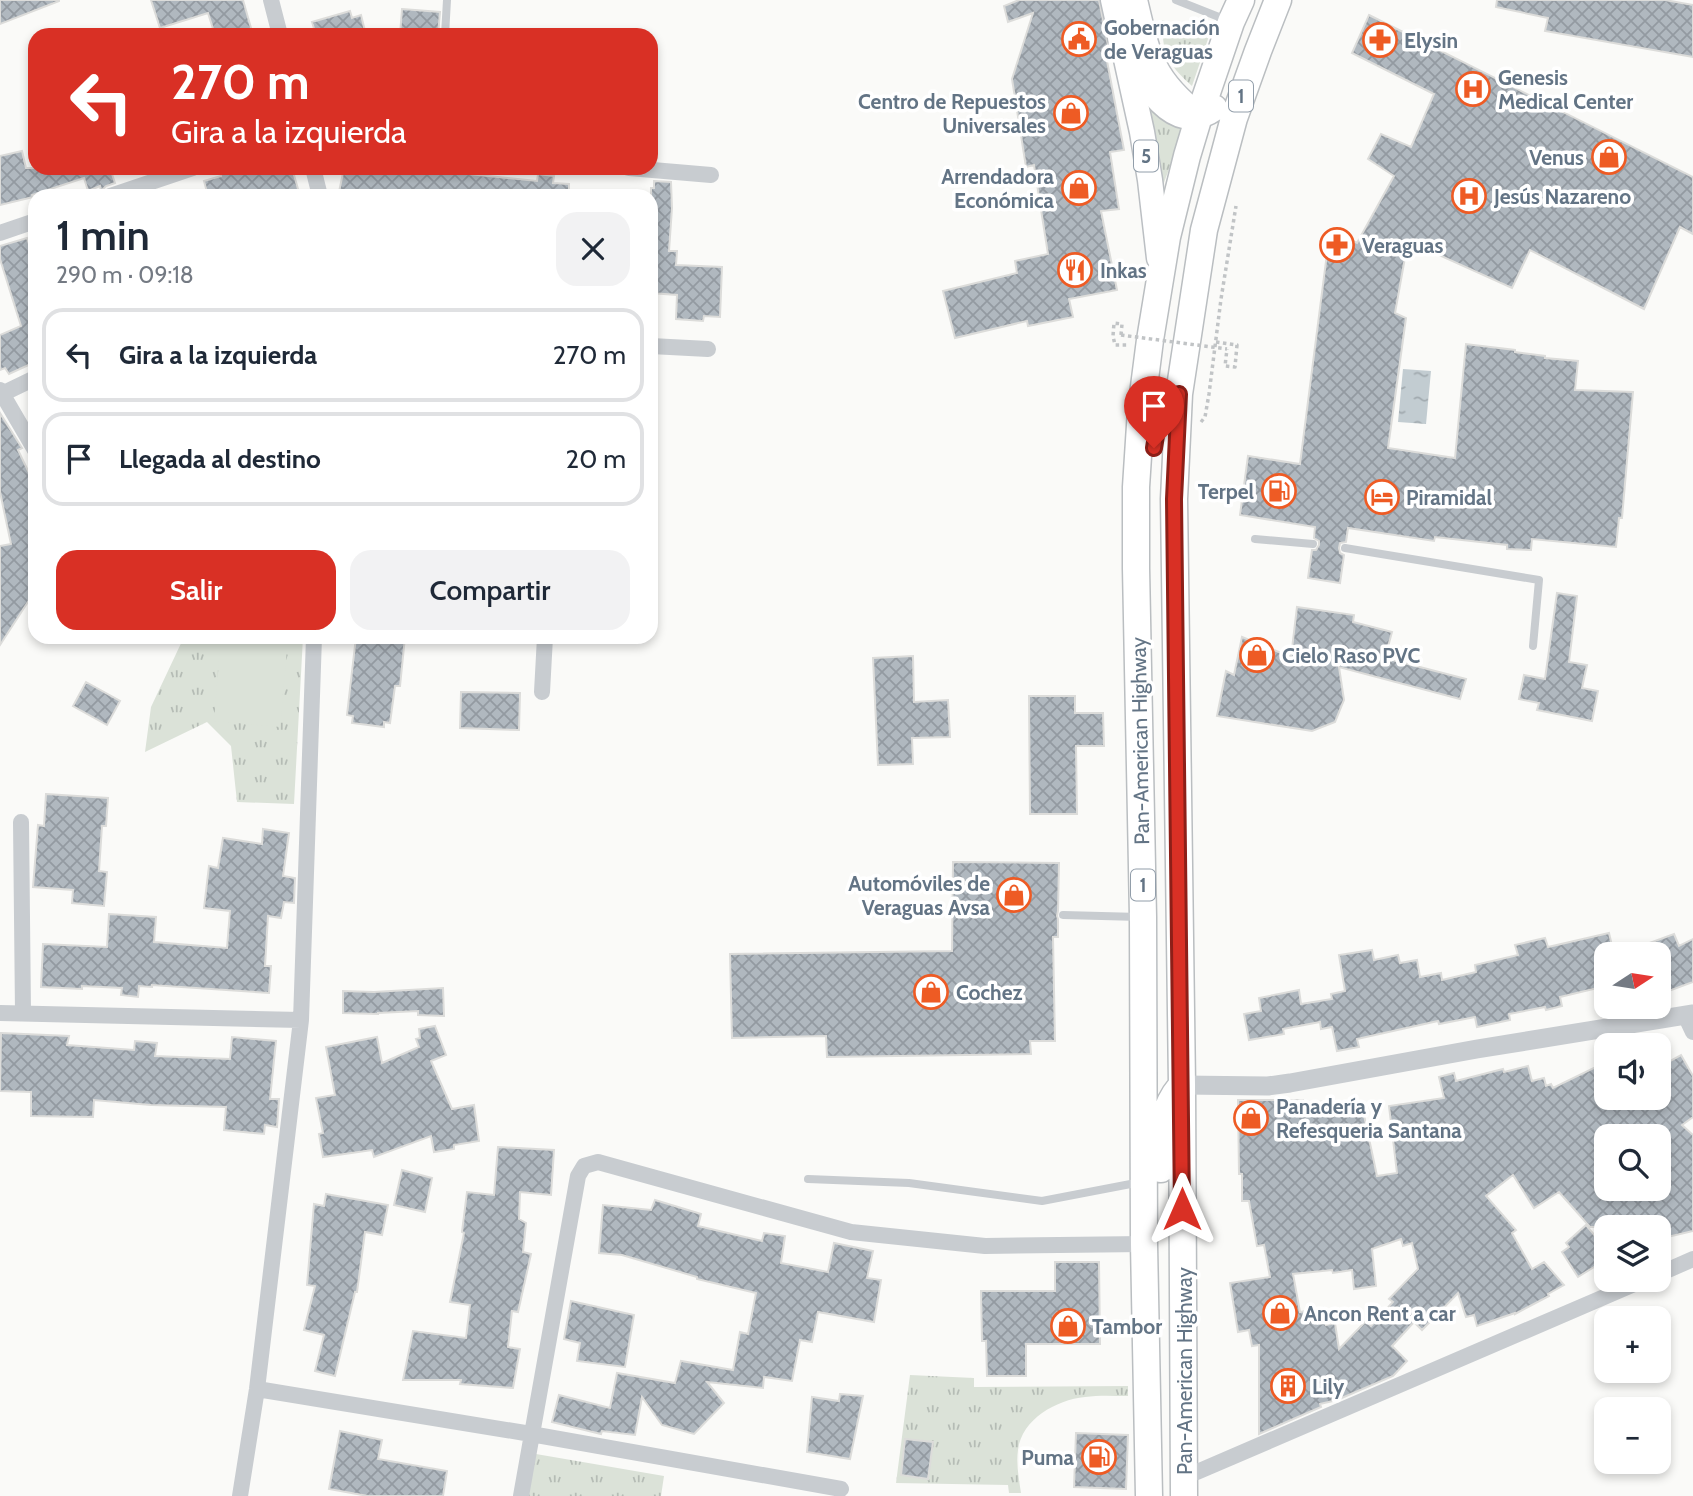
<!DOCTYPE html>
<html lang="es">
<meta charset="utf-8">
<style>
:root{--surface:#fff;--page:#f2f2f3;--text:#1f2937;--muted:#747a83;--line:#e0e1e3;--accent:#d93025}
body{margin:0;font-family:Cabin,sans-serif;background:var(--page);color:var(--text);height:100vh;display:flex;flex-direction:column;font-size:26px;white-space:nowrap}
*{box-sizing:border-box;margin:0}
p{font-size:23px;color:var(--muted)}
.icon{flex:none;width:38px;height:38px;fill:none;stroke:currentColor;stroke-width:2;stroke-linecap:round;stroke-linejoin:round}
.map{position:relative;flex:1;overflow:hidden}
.details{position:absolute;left:28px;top:189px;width:630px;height:455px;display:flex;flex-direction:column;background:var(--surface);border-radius:21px;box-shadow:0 4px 10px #0003}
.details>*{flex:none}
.guide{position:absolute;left:28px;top:28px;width:630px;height:147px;border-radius:21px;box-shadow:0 4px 10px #0003;background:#d93025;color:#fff;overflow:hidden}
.needle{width:46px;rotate:78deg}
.tools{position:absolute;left:1594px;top:942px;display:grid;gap:14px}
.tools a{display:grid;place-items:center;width:77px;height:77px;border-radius:14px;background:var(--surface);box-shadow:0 4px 10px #0003;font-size:35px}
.pin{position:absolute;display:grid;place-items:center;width:60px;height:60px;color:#fff;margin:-72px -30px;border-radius:50% 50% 50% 0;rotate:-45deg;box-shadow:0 0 7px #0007}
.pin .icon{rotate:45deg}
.me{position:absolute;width:77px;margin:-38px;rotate:0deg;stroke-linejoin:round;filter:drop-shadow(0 0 5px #0008)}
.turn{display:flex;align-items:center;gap:24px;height:147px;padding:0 28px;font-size:32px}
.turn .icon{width:91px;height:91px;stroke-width:2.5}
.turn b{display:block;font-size:49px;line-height:60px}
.round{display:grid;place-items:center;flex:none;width:74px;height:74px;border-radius:21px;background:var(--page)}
.headline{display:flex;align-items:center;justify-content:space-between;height:119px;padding:0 28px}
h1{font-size:42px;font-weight:600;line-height:52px}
.button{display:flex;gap:14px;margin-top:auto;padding:14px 28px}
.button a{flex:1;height:80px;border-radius:21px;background:var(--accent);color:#fff;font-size:28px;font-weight:600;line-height:80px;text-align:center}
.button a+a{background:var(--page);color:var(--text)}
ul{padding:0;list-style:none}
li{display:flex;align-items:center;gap:21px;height:94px;margin:0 14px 10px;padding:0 14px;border:4px solid var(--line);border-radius:21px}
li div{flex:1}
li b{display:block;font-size:26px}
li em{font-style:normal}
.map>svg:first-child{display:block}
.grass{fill:url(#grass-tufts)}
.pitch{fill:#dbe2d8}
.water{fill:url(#water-ripples)}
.building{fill:url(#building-cross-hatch);stroke:#dcdcda;stroke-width:2;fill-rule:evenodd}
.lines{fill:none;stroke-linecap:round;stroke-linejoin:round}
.primary-casing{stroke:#bbbfc3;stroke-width:27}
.trunk-casing{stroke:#babec1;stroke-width:29}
.path{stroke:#c1c4c6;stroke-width:3.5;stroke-dasharray:3.5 3.5;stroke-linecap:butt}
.service{stroke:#c8ccd0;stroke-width:8}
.minor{stroke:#c8ccd0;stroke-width:16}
.tertiary{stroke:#c8ccd0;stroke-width:19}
.primary{stroke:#fff;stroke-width:24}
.trunk{stroke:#fff;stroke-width:26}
.path-bridge{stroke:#c1c4c6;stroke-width:3.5;stroke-dasharray:3.5 3.5;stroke-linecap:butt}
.route-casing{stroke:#8d1f18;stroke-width:18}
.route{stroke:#d93025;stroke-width:12}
.labels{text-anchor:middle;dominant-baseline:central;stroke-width:7;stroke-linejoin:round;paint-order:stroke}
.shield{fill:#fff;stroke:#929eaa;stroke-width:2}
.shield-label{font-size:19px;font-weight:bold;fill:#637485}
.poi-label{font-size:21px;font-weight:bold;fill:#637485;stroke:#fff;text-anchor:start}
.street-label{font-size:21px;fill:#637485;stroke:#fff}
</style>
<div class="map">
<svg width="1693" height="1496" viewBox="0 0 1693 1496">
<defs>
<pattern id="grass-tufts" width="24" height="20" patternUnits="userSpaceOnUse" patternTransform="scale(1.75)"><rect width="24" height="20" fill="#dbe2d8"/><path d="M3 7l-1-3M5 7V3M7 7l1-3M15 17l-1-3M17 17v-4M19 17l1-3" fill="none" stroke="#b5bcb5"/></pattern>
<pattern id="water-ripples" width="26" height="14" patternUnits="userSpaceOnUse" patternTransform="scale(1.75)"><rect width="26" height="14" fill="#c2ccd1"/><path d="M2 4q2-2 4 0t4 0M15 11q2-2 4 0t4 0" fill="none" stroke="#a1aaaf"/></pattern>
<pattern id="building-cross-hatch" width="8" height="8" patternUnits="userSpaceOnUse" patternTransform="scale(1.75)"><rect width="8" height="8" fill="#b0b8bf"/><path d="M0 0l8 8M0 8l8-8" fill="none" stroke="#939aa1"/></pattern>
</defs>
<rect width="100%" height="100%" fill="#fafaf8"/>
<!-- grass -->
<path class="grass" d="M1162,20l47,16 -17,50c-26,-24 -29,-31 -30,-66z
M1149,109l34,22 -21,57z
M184,637h119l-9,167 -57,-2 -6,-56 -24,-24 -62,30 6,-45z
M910,1375l64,3v9l154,-1v10c-14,0 -29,-1 -43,1 -29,3 -63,22 -67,53 -2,14 1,29 3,43h-12l-1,-8 -112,-2z
M536,1454l128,22 -3,20h-133z"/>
<!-- pitch -->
<path class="pitch" d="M221,637h67l-8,90 -66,-6z"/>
<!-- water -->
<path class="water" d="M1403,369l28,2 -5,53 -28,-2z"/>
<!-- building -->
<path class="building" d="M0,0h59v1l-59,23z
M151,0h92l10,35h-38l-7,-22 -48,15z
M1019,0h80l12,60 -4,1 17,89 -14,2 9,57 -18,2 16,79 -48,9 4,18 -45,9 -1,-5 -72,17 -12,-47 74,-18 -2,-12 33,-7 -14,-89 -8,2 -14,-88 21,-66 -25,9 -4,-16z
M1497,0h168l28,5v52l-148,-26 3,-13 -52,-11z
M402,9l38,3 -2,23h-38z
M350,11l2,7 9,-3 5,20h-50l-4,-13z
M1369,15l324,162v57l-13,-7 -36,82 -114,-59 -18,38 -104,-47 -13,72 11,5 -18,130 67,10 11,-114 49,6v2l30,4v2l33,3 -3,29 58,2 -11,126h-3l-3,29 -84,-8 -1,11 -24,-1v-4l-72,-8 -1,4 -86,-13 -2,14 -6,1 -1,5 1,5 4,2 -4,28 -32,-5 4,-28h4l3,-5v-4l-5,-3 1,-11 -75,-12 8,-59 52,8 30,-234 27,13 37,-67 -26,-17 13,-25 30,13 23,-53 -82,-41z
M22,151l4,17h84l5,15 -9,3 -5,5 -1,-5 -12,5 -4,-13 -52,17 1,2 -33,8v-49z
M219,168h73l8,28h-92l-4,-15 17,-5z
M344,168h86v2l107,11 1,-7 16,2 -1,7 16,1v12h-210l-20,-4z
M654,181l17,1 1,26 -3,43h8l-1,14 46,2 -2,50 -16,-1 -1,5 -27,-2 1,-24 -26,-2v-105h3z
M27,238l2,6 6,-2v120l-26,12 -4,-6 -5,2v-35l21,-9 -21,-67v-13z
M0,413l22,35 -4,2 14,29 3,14v98l-35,54v-99l11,-2 -11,-52z
M1557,593l20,3 -8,66 18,3 -5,23 16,3 -6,30 -55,-11 2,-7 -20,-4 5,-24 21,4z
M1297,607l57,8 -1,7 39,10 -7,26 81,21 -6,20 -121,-32 5,33 -9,22 -23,9 -95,-15 9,-45 8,4 8,-38 49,20z
M356,637h49l-5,49h-5l-5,37 -6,-1v5l-32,-4 1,-7 -6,-1z
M913,656l1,46 34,-2 2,37 -38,1 1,26 -35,1 -5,-107z
M86,682l34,19 -13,24 -34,-19z
M461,692l59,1 -1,37 -59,-2z
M1029,696h46v17h28l1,33h-28l1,68h-47z
M46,794l62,4 -2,28h-4l-3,45 8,1 -3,34 -32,-3 1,-13 -40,-3 5,-62 6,1z
M263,829l26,4 -6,43 12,2 -1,25 -10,-1 -3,16 -13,-2 -3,50h6l-2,27 -117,-8v2l-13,-1 -1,11 -17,-2 1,-7 -40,-2v3l-41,-2 2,-43 64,3 2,-33 47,3 -2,25 73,6 3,-37 -26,-3 5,-42 9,2 5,-30 39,6z
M953,862l106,1 -1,48 -1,5 1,3v18h-5l2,104h-25l1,13 -204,3 -1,-21 -94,2 -2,-84 222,-3z
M1609,933l5,21h-8v32l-46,11 2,9 -16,4 -1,-3 -36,7 1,6 -33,7 -2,-10 -36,7 -1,-3 -81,18 2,8 -22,4 -5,-24 -11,2 -1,-7 -37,7 1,5 -35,6 -5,-26 17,-3 -2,-13 40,-8 2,14 31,-5 -1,-5 14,-3 -6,-36 33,-5 2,10 24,-5 2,8 17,-3 3,17 21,-4 1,7 34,-8 -1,-7 43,-10 -3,-10 30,-7 3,9z
M1674,934l5,12 14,-7v43l-27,10 -7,-18v-20h-34v-2z
M443,988l1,28 -26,-1v-4l-40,2v1l-35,-1v-22l31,1z
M435,1026l11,29 -15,6 21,48 22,-4 5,36 -25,4v4l-20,3 -3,-16 -57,21 -2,-7 -49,7 -4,-23 4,-1 -7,-35 19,-3 -9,-48 51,-10 5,26 37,-16 -3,-8 4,-1 -1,-9z
M1,1033l68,3 -2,9 67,5 1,-9 22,2 -2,13 75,3 2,-22 44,4 -6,58h9l-2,28 -12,-2 -1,9 -40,-4 2,-23 -75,-2 -57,-5 -1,17 -62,-1v-24l-31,-1z
M1681,1055l12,21v41l-11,8 11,10v96l-34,8v-12h-69l-31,-35 -25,16 -21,-33 -27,21 30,34 -4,3 20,36 12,-7 20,23 -16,9 1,2 -34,18v-1l-38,13 -3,-11 -8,2 -8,-24 -36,37 -8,-8 -22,24 15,15 -14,15 -56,24 -17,4 1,3 -62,27v-89l-7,1 -3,-16 -11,2 -8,-49 40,-6 -6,-32 -7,1 -8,-45h-7v-27h-3l-1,-74h65v2l58,-1 16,75 20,-3 -8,-67 55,-8 -5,-21 15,-4 2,8 47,-12 1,3 24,-6 4,15 12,-3 2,8 5,-2 2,4 53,-26v35h53v-30zM1606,1136h53v52h-53zM1401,1239l2,7 9,-3 6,26 -29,30 4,3 -22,24 -5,-5 -27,28 -4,-26 -9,2 -3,-17 -23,4 -7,-38 39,-4 1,3 19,-3 2,19 22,-3 -4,-37z
M498,1147l56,3 -3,45 -31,-3 -1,27 7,4 -3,29 8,2 -13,58 -6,-1 -4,36 12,2 -7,39 -53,-4 1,-4h-58l10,-49 53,7 4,-33 -20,-3 14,-69 -2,-1 5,-40 27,3z
M402,1170l30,8 -7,34 -31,-7z
M326,1194l62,11 -6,30 -17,-3 -8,60h-2l-20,84 -20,-5 9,-36 -20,-5 11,-44 -8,-1 7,-81 10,2z
M655,1200l46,14 -3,12 64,15 2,-8 21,3 -4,27 47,9 6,-29 39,8 -6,27 14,2 -7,42 -56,-10 -6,30 -12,-2 -8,41 -28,-4 -1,11 -56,-6 17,21 -30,31 -32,-9 -20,-28 -7,38 -33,-4 -1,3 -49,-12 7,-27 51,13 7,-35 58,10 6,-22 52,9 7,-38 8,2 8,-41 -59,-14v-2l-75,-22 -23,-2 4,-48 48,5z
M1586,1225l20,24v7l-12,11 -16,10 -16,-25 7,-5 -3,-4z
M1055,1262h44l1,82h-74v32h-39l-1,-35h-4l-1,-50h74z
M571,1301l63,14 -9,52 -48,-6 3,-18 -16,-4z
M840,1394l23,2 -13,63 -43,-7 5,-55 27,4z
M340,1431l42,9 -4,19 69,12 -4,25h-75l-39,-7z
M1076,1433l52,2 -2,54 -52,-2z
M905,1439l28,3 -5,37 -27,-4z"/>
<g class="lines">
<!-- primary casing -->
<g class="primary-casing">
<path id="primary" d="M1113,0l29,132 8,48 9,78
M1135,0c13,55 17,79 63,115"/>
</g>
<!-- trunk casing -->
<g class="trunk-casing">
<path id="trunk" d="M1121,38c17,31 48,102 93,70
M1161,1169c1,-32 -2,-57 20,-83
M1149,1496l-5,-252 -1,-327 -7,-349v-81l5,-77 9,-70 17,-103 20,-81 12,-40 32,-94 10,-22
M1184,1496l-2,-411 -8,-586 5,-105 25,-164 30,-112 24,-67 20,-51"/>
</g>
<!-- path -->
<path class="path" d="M1121,335l1,-11 -8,-1 -1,13 2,9h12
M1216,342l21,3 -2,22 -10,-1 2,-17
M1201,422l4,-5 4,-23 12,-95 15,-93"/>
<!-- service -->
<path class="service" d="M1176,0l53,21
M445,35l2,-35
M1255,539l58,5
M1345,548l194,32 -6,66
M1063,915l77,2
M808,1179l101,4 133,18 99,-19"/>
<!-- minor -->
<path class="minor" d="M271,0l9,35
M313,168l7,28
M629,168l82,7
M110,196l83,-28
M0,233l35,-12
M651,346l57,3
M0,390l35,60
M2,394l33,-16
M542,692l3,-55
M21,822l2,191
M0,1013l301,7
M1685,1015l8,17
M1659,1274l34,-15
M257,1389l274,45 310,55
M1185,1474l12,-2 449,-193
M240,1496l17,-107 44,-369 13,-383
M521,1496l57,-320 6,-10 14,-4 253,70 134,14 159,-2"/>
<!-- tertiary -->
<path class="tertiary" d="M1182,1085l86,1 22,-3 187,-34 216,-35"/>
<!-- primary -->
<use href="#primary" class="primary"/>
<!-- trunk -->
<use href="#trunk" class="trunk"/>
<!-- path-bridge -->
<path class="path-bridge" d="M1121,335l106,14"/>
</g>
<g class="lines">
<!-- route casing -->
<g class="route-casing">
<path id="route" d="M1154,448c4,-25 5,-38 25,-54l-5,105 8,710"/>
</g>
<!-- route -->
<use href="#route" class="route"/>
</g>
<!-- icons -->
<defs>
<g id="civic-ring" transform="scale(1.75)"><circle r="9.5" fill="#fff" stroke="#ee5b24" stroke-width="1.5"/><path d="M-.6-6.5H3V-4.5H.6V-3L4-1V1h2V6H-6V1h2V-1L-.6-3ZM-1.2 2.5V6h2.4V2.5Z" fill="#ee5b24"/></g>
<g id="pharmacy-ring" transform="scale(1.75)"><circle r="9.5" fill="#fff" stroke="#ee5b24" stroke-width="1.5"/><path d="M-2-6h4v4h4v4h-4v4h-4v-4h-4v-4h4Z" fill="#ee5b24"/></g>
<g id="hospital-ring" transform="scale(1.75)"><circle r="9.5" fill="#fff" stroke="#ee5b24" stroke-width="1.5"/><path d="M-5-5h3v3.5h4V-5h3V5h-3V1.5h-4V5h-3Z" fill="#ee5b24"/></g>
<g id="shop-ring" transform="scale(1.75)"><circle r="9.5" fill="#fff" stroke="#ee5b24" stroke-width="1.5"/><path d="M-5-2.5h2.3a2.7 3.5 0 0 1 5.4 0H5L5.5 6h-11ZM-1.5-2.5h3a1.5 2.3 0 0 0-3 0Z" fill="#ee5b24"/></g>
<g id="restaurant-ring" transform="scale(1.75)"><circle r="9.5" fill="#fff" stroke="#ee5b24" stroke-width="1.5"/><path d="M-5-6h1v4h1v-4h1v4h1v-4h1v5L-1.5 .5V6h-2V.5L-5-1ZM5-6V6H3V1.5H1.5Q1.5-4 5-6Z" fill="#ee5b24"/></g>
<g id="fuel-ring" transform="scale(1.75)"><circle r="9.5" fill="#fff" stroke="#ee5b24" stroke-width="1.5"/><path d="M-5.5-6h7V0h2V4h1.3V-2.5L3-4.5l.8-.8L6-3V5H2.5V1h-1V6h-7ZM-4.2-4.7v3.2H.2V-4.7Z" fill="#ee5b24"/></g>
<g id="hotel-ring" transform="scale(1.75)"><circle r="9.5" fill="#fff" stroke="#ee5b24" stroke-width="1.5"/><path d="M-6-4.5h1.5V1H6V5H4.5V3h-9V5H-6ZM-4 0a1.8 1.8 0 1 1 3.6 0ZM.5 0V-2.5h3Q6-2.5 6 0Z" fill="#ee5b24"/></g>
<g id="building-ring" transform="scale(1.75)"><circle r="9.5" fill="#fff" stroke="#ee5b24" stroke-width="1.5"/><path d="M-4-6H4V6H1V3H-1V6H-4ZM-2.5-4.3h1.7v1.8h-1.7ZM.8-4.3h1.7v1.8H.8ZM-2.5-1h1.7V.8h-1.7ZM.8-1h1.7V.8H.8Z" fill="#ee5b24"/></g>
</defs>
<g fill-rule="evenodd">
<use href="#civic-ring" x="1079" y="39"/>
<use href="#pharmacy-ring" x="1380" y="40"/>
<use href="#hospital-ring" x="1473" y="89"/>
<use href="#shop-ring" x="1071" y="113"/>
<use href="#shop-ring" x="1609" y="157"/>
<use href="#shop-ring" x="1079" y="188"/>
<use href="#hospital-ring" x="1469" y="196"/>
<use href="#pharmacy-ring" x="1337" y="245"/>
<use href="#restaurant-ring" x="1075" y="270"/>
<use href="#fuel-ring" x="1279" y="491"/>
<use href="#hotel-ring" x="1382" y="497"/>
<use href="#shop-ring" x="1257" y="655"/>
<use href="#shop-ring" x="1014" y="895"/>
<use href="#shop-ring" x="931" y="992"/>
<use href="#shop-ring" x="1251" y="1118"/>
<use href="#shop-ring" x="1280" y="1313"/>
<use href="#shop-ring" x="1068" y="1326"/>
<use href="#building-ring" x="1288" y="1386"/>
<use href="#fuel-ring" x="1099" y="1457"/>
</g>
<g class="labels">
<!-- shield labels -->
<g class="shield">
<rect x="1229" y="80.5" width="24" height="31" rx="5"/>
<rect x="1134" y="140.5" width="24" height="31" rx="5"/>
<rect x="1131" y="869.5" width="24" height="31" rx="5"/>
</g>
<g class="shield-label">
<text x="1241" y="96">1</text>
<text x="1146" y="156">5</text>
<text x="1143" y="885">1</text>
</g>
<!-- poi labels -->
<g class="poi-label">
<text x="1104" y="27">Gobernación<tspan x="1104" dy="24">de Veraguas</tspan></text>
<text x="1404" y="40">Elysin</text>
<text x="1498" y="77">Genesis<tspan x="1498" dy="24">Medical Center</tspan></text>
<text x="1046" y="101" text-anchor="end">Centro de Repuestos<tspan x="1046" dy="24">Universales</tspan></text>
<text x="1584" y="157" text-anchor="end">Venus</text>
<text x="1054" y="176" text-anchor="end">Arrendadora<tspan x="1054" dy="24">Económica</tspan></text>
<text x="1494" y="196">Jesús Nazareno</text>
<text x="1362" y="245">Veraguas</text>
<text x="1100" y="270">Inkas</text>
<text x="1254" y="491" text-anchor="end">Terpel</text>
<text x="1406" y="497">Piramidal</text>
<text x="1282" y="655">Cielo Raso PVC</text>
<text x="990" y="883" text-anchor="end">Automóviles de<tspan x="990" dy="24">Veraguas Avsa</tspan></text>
<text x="956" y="992">Cochez</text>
<text x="1276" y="1106">Panadería y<tspan x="1276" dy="24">Refesqueria Santana</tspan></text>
<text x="1304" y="1313">Ancon Rent a car</text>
<text x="1092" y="1326">Tambor</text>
<text x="1312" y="1386">Lily</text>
<text x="1074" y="1457" text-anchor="end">Puma</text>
</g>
<!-- street labels -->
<g class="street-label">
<text transform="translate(1140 741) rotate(-91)">Pan-American Highway</text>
<text transform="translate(1184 1371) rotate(-90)">Pan-American Highway</text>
</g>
</g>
</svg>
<div class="tools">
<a><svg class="needle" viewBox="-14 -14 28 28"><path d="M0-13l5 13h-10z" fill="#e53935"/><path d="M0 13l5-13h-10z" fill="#747a83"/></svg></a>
<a><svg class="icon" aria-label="sound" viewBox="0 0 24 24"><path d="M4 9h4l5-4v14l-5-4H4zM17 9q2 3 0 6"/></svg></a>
<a><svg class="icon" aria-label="search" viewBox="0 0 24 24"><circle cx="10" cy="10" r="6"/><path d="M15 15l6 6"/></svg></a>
<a><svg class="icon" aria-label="layers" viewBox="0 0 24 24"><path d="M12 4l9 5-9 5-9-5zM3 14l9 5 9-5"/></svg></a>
<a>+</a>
<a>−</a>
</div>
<div class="pin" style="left:1154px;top:448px;background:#d93025"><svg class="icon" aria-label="arrive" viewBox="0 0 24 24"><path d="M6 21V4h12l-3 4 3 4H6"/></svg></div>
<svg class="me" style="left:1182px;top:1209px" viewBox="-20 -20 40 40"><path d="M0-17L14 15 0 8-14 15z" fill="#d93025" stroke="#fff" stroke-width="4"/></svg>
<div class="guide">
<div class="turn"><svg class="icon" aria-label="left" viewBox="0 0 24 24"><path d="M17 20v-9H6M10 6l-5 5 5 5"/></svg><div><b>270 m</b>Gira a la izquierda</div></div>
</div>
<section class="details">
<div class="headline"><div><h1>1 min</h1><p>290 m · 09:18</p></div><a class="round"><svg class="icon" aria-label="close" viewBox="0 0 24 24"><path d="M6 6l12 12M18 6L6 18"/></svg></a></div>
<ul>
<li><svg class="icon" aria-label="left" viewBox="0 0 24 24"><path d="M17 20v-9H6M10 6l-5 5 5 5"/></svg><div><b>Gira a la izquierda</b></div><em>270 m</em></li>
<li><svg class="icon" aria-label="arrive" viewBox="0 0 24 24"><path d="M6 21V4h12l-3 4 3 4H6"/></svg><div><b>Llegada al destino</b></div><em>20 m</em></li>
</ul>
<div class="button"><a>Salir</a><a>Compartir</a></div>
</section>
</div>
